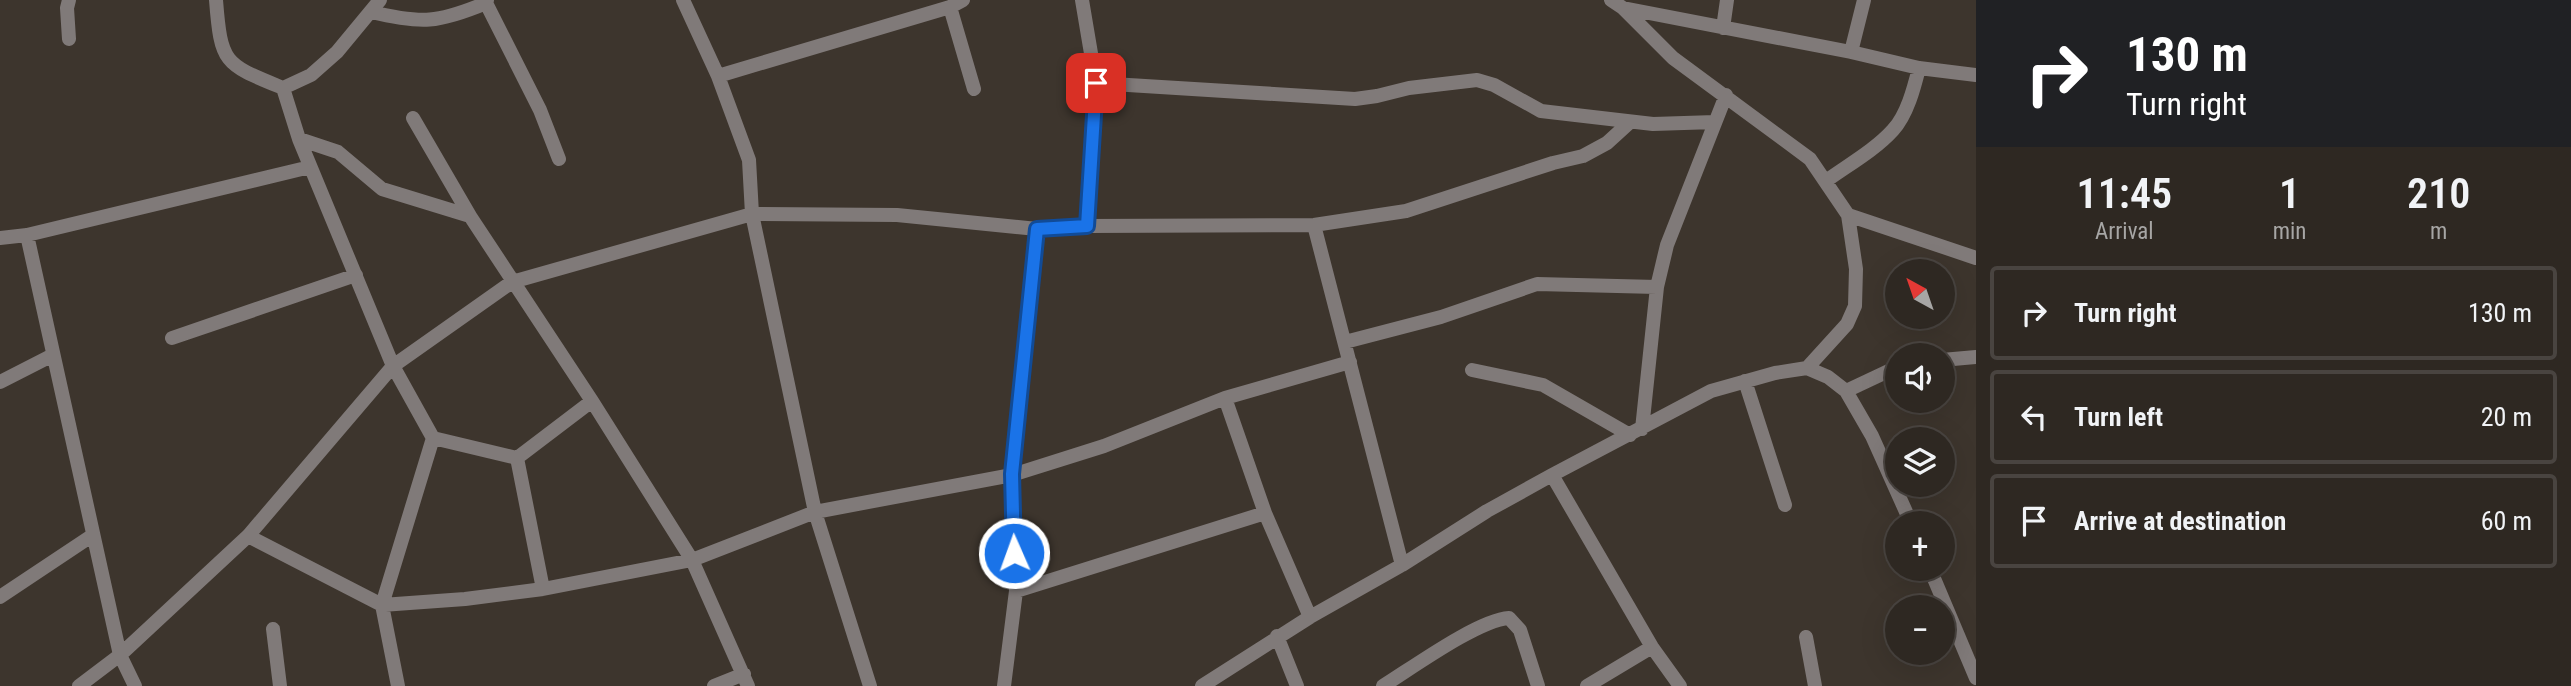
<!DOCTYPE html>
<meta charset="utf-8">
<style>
:root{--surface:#2e2822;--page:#36302a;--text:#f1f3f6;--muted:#a7a6a5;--line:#494440}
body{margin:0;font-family:"Roboto Condensed",sans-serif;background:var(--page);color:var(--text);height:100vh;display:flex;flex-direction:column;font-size:26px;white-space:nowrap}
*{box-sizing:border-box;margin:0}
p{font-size:23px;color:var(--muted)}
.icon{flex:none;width:38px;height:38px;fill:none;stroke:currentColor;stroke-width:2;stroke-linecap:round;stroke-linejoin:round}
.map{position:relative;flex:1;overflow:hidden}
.details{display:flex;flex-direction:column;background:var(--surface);width:595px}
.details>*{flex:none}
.hud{background:#202124;color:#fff;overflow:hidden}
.needle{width:46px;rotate:320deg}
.fabs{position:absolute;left:1885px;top:259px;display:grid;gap:14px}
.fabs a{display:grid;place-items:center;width:70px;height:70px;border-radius:50%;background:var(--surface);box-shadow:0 7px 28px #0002,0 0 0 2px var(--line);font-size:35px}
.pin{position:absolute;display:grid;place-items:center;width:60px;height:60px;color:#fff;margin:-30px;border-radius:14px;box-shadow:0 4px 10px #0006}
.me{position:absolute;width:77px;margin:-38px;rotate:358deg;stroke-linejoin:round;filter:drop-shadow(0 0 5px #0008)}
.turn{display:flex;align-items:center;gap:24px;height:147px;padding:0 35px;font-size:32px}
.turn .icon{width:91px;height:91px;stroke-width:2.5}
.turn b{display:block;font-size:49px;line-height:60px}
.eta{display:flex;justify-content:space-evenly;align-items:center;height:119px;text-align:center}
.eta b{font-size:42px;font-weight:600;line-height:49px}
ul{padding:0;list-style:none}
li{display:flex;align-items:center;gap:21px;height:94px;margin:0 14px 10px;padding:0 21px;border:4px solid var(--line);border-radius:7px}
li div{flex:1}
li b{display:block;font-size:26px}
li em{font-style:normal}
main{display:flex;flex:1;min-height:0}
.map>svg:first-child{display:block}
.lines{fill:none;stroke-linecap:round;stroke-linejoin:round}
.street{stroke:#807a79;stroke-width:14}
.route-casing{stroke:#114b97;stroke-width:18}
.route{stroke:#1a73e8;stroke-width:12}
</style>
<main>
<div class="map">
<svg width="1976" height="686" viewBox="0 0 1976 686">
<rect width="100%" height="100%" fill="#3d352d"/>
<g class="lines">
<!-- street -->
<path class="street" d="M216,0c5,64 8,64 67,88
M380,0l-43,52 -26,23 -28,13 16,51 94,227 40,72 -51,167 16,81
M487,0l-1,3 54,107 19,49
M683,0l35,76 31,84 3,54 63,298 55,174
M1082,0l14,83 -9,143
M1611,0l12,8 50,50 137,101 38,56 8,54 -1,37 -8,18 -40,44
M950,7l24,82
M1623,8l228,44 68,16 57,7
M371,12c51,12 67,11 115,-9
M1723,28l4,-28
M69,39l-2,-31 2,-8
M1851,52l13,-52
M718,76l232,-69 13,-7
M1096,83l259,16 22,-3 32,-8 68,-8 17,5 47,26 112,13 62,-2
M413,118l57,98
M299,139l39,13 44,37 88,27 122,185 100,159 56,126
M1826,181c22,-16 49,-31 67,-51 14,-15 21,-42 26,-62
M1848,215l128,43
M1314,225l88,340
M27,235l93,420 15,31
M0,238l27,-3 283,-68
M172,338l184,-63
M1345,342l96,-25 96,-33 120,3
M1942,360l34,-3
M1472,370l71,15 87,50
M1745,381l40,124
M0,382l53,-27
M1846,391l51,-24
M1225,398l40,115 45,104
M1642,429l15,-142 10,-42 59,-150
M433,438l84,20
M517,458l26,131
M517,458l75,-57
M1552,475l100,172 28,39
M248,536l134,69 83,-6 78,-10 149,-29 123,-48 197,-37 92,-29 121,-48 125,-36
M1930,569l46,109
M1016,591l249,-78
M0,597l93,-62
M273,629l7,57
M1277,636l20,50
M1806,637l9,49
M79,686l41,-31 128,-119 145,-170 119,-84 240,-68 145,1 140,14 50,-3 227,-1 92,-14 147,-48 30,-7 24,-13 23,-21
M714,686l30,-12
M1004,686l12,-95 -4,-116 25,-246
M1202,686l108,-69 92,-52 85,-54 65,-36 159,-84 64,-18 32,-5 21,9 18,14 26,45 39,87
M1383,686c29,-18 95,-66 126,-68l11,12 18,56
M1587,686l65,-39"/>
</g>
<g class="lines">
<!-- route casing -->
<g class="route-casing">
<path id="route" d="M1014,553l-2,-79 25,-245 50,-3 9,-143"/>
</g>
<!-- route -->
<use href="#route" class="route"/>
</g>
</svg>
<div class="fabs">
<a><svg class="needle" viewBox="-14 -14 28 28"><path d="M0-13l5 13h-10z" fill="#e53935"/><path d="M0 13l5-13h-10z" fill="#a7a6a5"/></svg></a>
<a><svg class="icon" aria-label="sound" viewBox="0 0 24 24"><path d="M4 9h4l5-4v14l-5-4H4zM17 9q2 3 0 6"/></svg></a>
<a><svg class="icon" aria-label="layers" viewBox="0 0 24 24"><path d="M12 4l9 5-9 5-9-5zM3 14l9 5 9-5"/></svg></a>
<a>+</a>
<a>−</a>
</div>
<div class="pin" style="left:1096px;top:83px;background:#d93025"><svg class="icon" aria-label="arrive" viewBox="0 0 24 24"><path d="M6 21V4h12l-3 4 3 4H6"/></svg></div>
<svg class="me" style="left:1014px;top:553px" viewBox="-20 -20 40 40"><circle r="17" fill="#1a73e8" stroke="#fff" stroke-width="3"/><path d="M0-11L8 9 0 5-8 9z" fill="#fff"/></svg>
</div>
<section class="details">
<div class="hud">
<div class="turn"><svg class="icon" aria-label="right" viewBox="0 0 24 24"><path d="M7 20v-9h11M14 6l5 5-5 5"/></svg><div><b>130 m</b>Turn right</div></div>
</div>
<div class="eta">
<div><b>11:45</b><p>Arrival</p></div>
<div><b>1</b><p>min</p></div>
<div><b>210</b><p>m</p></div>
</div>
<ul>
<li><svg class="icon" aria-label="right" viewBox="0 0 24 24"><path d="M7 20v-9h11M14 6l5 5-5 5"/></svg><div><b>Turn right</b></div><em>130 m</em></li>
<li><svg class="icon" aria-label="left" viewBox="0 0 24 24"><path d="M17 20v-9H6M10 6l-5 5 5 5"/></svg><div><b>Turn left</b></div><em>20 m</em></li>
<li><svg class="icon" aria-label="arrive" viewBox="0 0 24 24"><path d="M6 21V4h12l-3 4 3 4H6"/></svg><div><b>Arrive at destination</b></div><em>60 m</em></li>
</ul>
</section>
</main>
